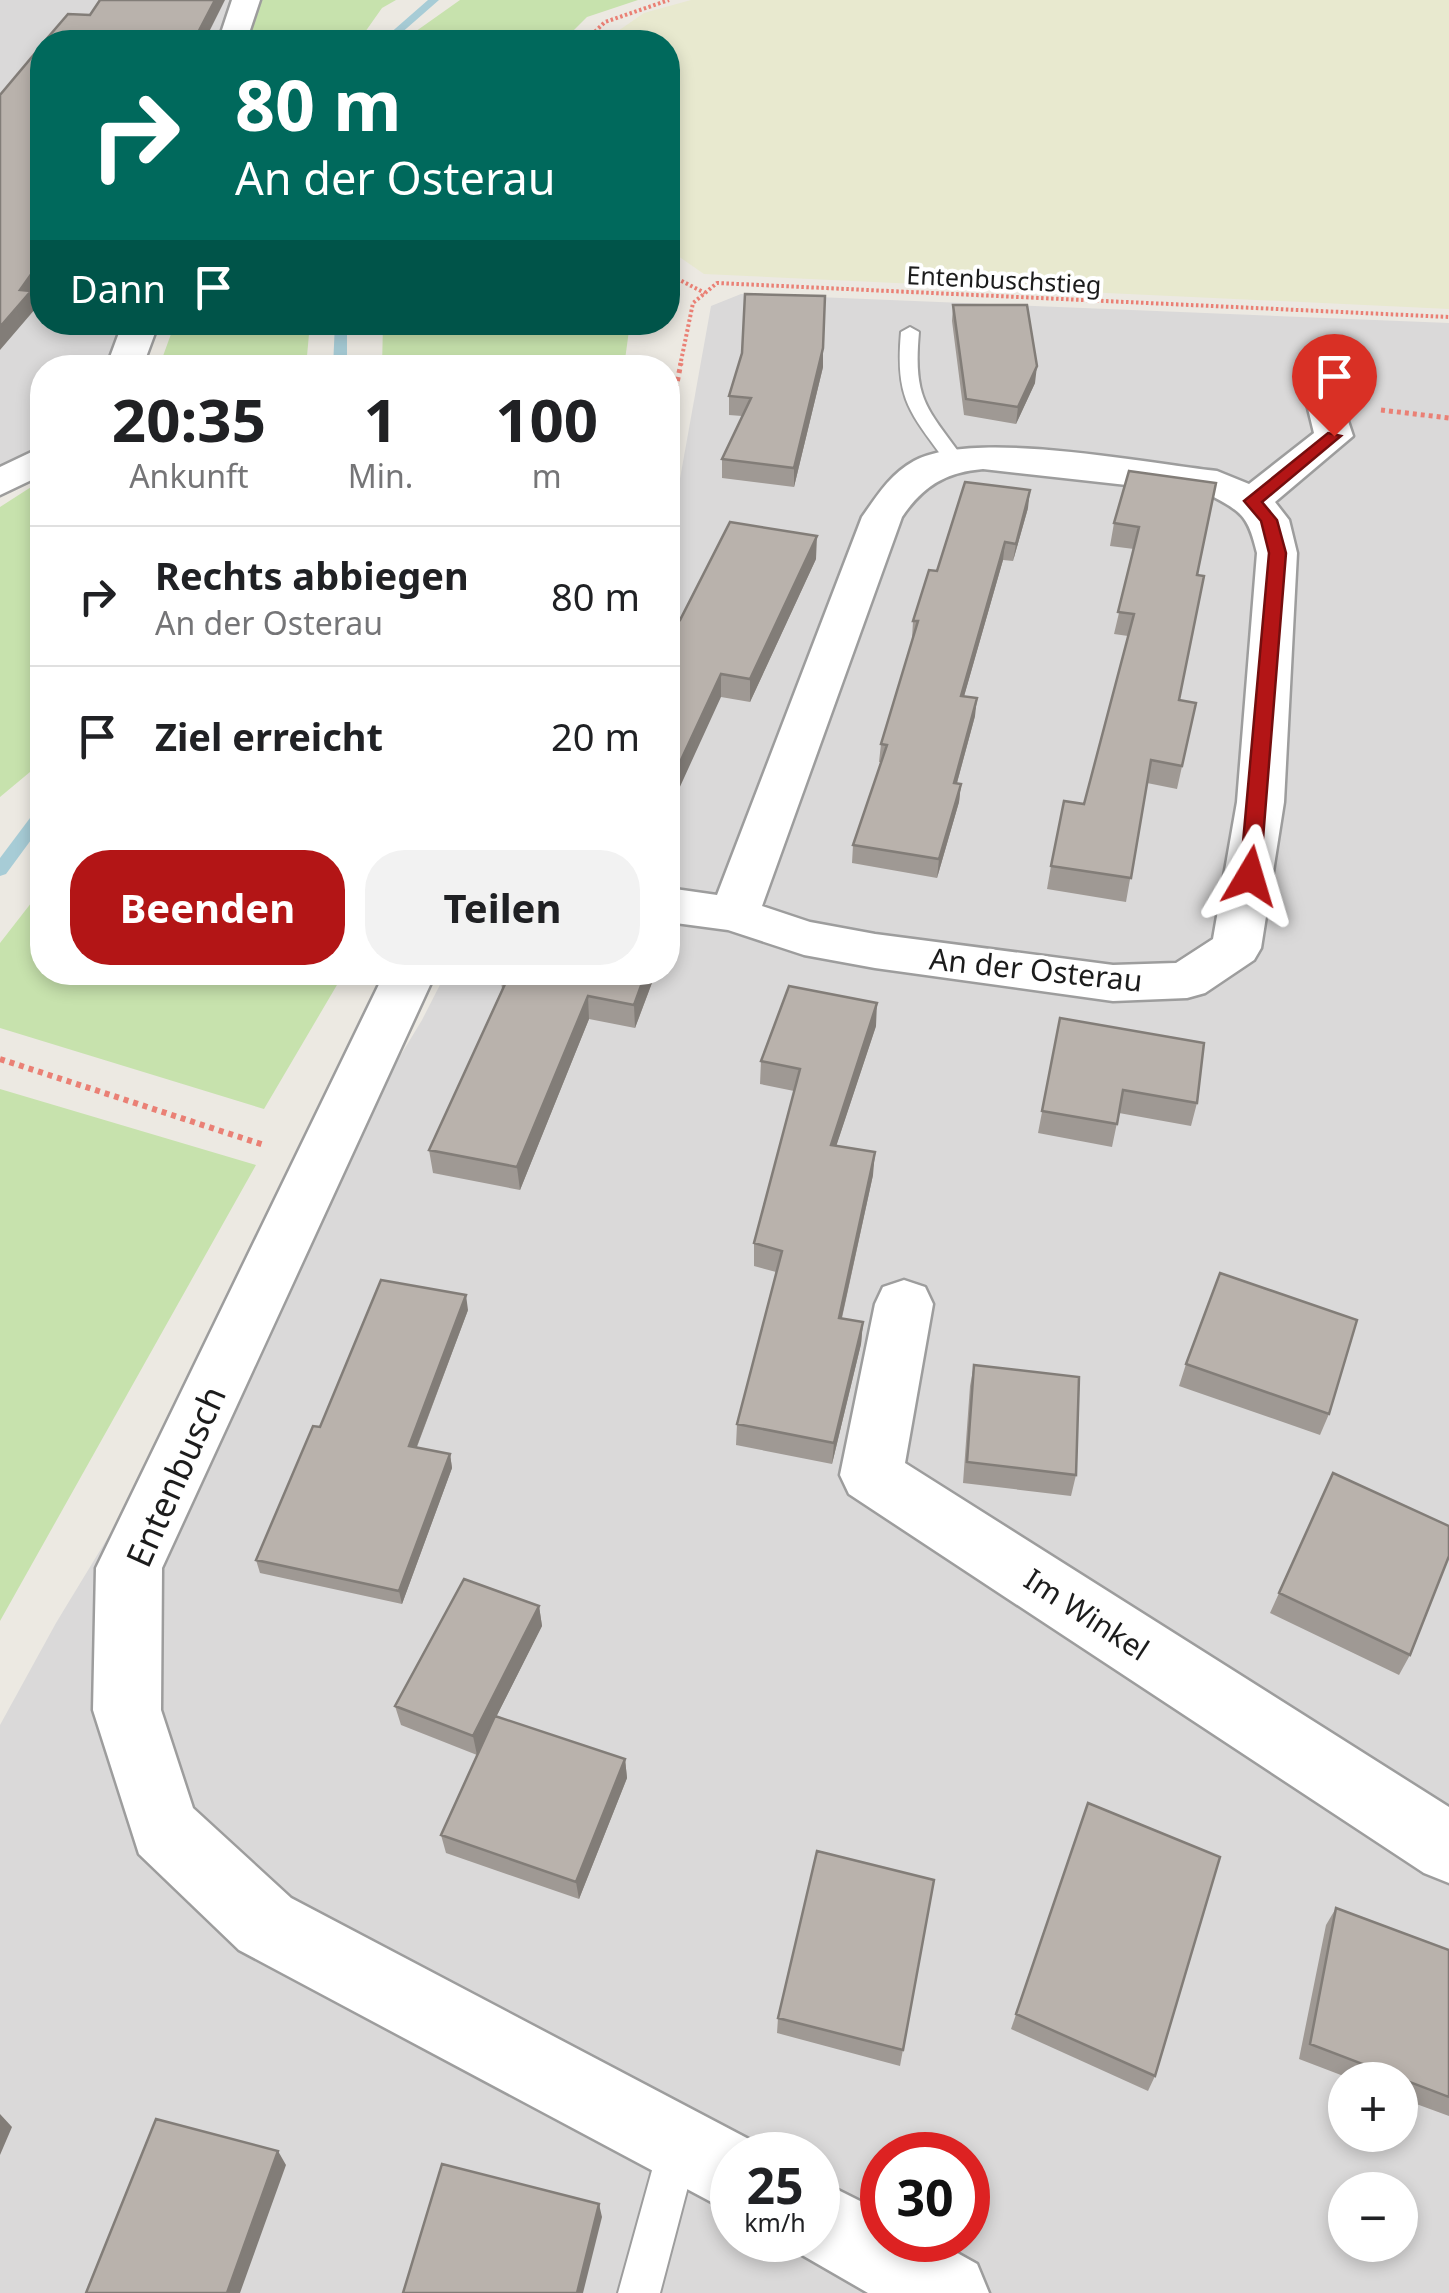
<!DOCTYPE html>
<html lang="de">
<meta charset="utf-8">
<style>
:root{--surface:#fff;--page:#f2f2f2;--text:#202124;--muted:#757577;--line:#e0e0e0;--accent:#b31516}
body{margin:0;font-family:"Noto Sans",sans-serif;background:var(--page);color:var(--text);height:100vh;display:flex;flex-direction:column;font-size:38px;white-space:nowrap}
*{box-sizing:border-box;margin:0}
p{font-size:32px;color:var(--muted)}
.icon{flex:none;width:55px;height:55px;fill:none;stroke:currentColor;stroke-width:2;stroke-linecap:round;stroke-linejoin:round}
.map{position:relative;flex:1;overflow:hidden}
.drawer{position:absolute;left:30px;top:355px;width:650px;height:630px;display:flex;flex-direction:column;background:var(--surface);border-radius:40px;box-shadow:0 5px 15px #0003}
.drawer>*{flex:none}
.top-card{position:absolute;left:30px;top:30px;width:650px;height:305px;border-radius:40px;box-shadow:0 5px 15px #0003;background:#00695c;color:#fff;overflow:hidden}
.controls{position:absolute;left:1328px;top:2062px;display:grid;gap:20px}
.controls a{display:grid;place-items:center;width:90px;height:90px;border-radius:50%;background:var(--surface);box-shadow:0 5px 15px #0003;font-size:50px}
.speed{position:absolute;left:710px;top:2132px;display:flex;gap:20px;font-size:50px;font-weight:700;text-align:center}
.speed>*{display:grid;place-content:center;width:130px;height:130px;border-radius:50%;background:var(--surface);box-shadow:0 5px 15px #0003;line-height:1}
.speed small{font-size:25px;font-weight:400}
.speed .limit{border:15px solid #d22;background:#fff;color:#111}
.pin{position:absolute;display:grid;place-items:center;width:85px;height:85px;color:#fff;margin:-102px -42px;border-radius:50% 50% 50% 0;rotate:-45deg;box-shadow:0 0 10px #0007}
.pin .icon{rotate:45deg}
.me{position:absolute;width:110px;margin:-55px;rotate:7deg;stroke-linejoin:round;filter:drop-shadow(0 0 8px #0008)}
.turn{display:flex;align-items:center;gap:35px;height:210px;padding:0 40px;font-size:45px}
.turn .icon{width:130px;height:130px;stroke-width:2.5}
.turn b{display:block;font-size:70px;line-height:85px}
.then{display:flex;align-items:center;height:95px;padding:0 40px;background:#0003;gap:20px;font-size:38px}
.eta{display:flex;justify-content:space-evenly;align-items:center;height:170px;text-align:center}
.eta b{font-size:60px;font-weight:700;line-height:70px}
.action{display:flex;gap:20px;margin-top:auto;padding:20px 40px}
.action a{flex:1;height:115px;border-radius:40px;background:var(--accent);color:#fff;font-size:40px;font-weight:700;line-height:115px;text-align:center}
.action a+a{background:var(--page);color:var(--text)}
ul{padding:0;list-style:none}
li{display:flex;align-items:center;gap:30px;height:140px;padding:0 40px;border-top:2px solid var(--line)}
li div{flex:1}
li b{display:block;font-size:38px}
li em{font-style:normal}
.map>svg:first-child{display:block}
.residential{fill:#dad9d9;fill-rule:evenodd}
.farmland{fill:#e8e9cf}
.grass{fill:#c7e2ad}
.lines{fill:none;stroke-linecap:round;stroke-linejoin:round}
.stream{fill:#a7ccd6;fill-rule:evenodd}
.service-casing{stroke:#9d9d9d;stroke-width:4}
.minor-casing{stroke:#9d9d9d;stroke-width:5}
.path-far2{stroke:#ea8075;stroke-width:4;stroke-dasharray:2.5 2.5;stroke-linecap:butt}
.path-far1{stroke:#ea8075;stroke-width:5;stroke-dasharray:4 4;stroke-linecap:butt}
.path{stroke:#ea8075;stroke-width:6;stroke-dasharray:5 5;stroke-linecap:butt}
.service{fill:#fff;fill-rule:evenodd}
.minor{fill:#fff;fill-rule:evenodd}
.wall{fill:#9f9994}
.shaded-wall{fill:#827d78}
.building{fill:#b9b2ac;stroke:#827d78;stroke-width:2.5}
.route{fill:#b31516;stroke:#740e0e;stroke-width:2.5}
.labels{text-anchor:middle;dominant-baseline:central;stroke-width:8;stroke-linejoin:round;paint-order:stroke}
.far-street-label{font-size:25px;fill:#1c1c1c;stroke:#fff}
.street-label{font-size:30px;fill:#1c1c1c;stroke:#fff}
.near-street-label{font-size:35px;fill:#1c1c1c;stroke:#fff}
</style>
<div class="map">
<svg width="1449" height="2293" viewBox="0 0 1449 2293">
<rect width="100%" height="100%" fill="#ece9e2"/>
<!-- residential -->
<path class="residential" d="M0,0h246l-14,42h-190v280l99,1 -17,44 -82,1v91l-42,24z
M741,294l708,29v1970h-1449v-568l56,-102 366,-603 24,-47 222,-1v-446l6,-14 37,-206zM1345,2080h55v55h-55zM732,2155h86v85h-86zM882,2155h86v85h-86zM1345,2190h55v55h-55z"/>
<!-- farmland -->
<path class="farmland" d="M691,0h758v309l-745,-35 -36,-25v-207h-66l42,-29z"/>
<!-- grass -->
<path class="grass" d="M262,0h134l-14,8 -24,34h-110z
M460,0h178l-51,17 -25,25h-153l3,-8z
M175,323h135l-4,44h-147z
M383,323v-1l247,1 -6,44 -242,1z
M42,480v282l-42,35v-290z
M42,889v83l302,1 -80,136 -264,-81v-85z
M0,1089l256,76 -256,456z"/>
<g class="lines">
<!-- stream -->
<path class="stream" d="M428,0h11l-48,42h-11z
M335,322h12v46h-14z
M42,808v17l-36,49 -6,2v-18l36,-48z"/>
<!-- service casing -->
<g class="service-casing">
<path id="service" d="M910,327l9,5c-6,67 7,75 45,127l-3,4h-14c-38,-52 -52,-64 -46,-131z
M679,2125l14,6 6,14 -39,148h-42l41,-148 6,-14z"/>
</g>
<!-- minor casing -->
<g class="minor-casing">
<path id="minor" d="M232,0h28l-14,42h-28z
M123,322h36l-17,46h-36z
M1324,385l13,3 16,48 -78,66 14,18 8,33 -13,249 -23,146 -7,12 -49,33 -18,5 -74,3 -238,-33 -71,-13 -76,-25 -60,-8v-34l49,7 145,-378c15,-21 28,-43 52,-56 60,-32 231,2 303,10l32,13 65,-51 -9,-37 6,-8zM983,469l225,25c34,18 40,21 49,59l-20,249 -24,137 -37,24 -63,2 -238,-31 -65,-12 -48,-16 140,-389c21,-31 44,-45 81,-48z
M42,447v28l-42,20v-28z
M385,972h51l-274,596 -1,142 32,98 98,90 469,247 4,10h-32v58l-493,-263 -100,-96 -46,-144 3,-142z
M904,1280l21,7 8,17 -28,159 544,344v76l-25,-10 -575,-379 -9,-19 35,-171 8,-17z
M818,2180l64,32v28h52l43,24 12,29h-121l-78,-45 -4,-8h32z"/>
</g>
<!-- path-far2 -->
<path class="path-far2" d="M584,42l21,-20 64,-22
M668,274l37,19
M680,366l13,-63 24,-20 732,34"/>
<!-- path-far1 -->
<path class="path-far1" d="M1381,410l68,8
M668,428l13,-65"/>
<!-- path -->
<path class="path" d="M0,1059l264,86"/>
<!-- service -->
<use href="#service" class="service"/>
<!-- minor -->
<use href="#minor" class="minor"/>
</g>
<!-- wall -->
<path class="wall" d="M953,305l82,78 -19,41 -52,-9 -12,-94z
M823,367l-29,120 -72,-9v-19l20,-43 -13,-1v-19z
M1129,471l68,104 -18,125 17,3 -19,86 -30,-6 -21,119 -79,-13 4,-23 33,-62 44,-168 -14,-2 20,-85 -24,-3 4,-23z
M1028,508l-15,53 -10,-1 -39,136 11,20 -18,67 4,1 -2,18 -22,76 -85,-15 1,-18 28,-83h-2l2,-18 32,-105 -1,-1 1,-17z
M816,559l-66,143 -29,-5 -41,-77z
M505,972h151l-21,56 -46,-9 -69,171 -87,-17 -4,-23 73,-161 -1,-8z
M1060,1018l137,85 -6,23 -72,-13 -7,34 -74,-14z
M876,1026l-40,120 37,29 -31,143 21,4 -2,22 -29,120 -96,-19 1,-21 39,-152 -22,-6v-23l40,-152 -34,-7 1,-23z
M468,1310l-51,137 33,7 2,14 -50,136 -142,-31 -4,-13 64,-133z
M1186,1364l143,50 -9,21 -141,-49z
M974,1365l102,110 -5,21 -108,-13 7,-97z
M1333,1473l77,182 -11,20 -129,-62z
M539,1606l3,20 -46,91 129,42 2,19 -48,121 -133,-46 -5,-18 36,-80 -76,-30 -6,-19z
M1088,1803l67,273 -7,15 -137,-62z
M934,1880l-34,186 -123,-33 1,-15z
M1336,1908l113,42v166l-49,-18v-18h-46l-55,-21 27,-134z"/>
<!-- shaded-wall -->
<path class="shaded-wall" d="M215,0h10l-21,42h-11z
M42,259v23l-10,14 4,12 -36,42v-23l20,-37z
M823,348v19l-29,120v-19z
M1037,366l-2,17 -19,41 2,-17z
M1030,490l-2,18 -15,53 3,-17z
M817,536l-1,23 -66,143v-23z
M1005,542l-2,18 -44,154 2,-18z
M721,674v23l-53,116v-25z
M977,698l-2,18 -23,85 2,-18z
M961,784l-2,18 -22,76 2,-19z
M646,972h10l-21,56 -1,-23z
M588,996l1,23 -69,171 -3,-23z
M877,1003l-1,23 -47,142 2,-23z
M875,1152l-2,23 -36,164 2,-21z
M466,1295l2,15 -56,149 -3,-13z
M863,1322l-2,22 -29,120 2,-21z
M450,1454l2,14 -50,136 -3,-13z
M539,1606l3,20 -65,129 -4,-19z
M625,1759l2,19 -48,121 -3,-17z
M0,2114l12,13 -12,28z
M278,2151l8,14 -46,128h-13z
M599,2204l3,13 -19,76h-6z"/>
<!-- building -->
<path class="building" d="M100,0h115l-22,42h-149l24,-28 22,1z
M42,45v214l-22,31 11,1 -31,36v-232z
M745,294l80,2 -2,52 -29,120 -72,-9 29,-61 -22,-2 13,-43z
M953,305h74l10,61 -19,41 -52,-8z
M1129,471l87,12 -19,92 7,1 -25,124 17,3 -14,63 -31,-6 -20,118 -80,-12 13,-65 20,3 50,-190 -16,-2 21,-85 -25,-4z
M965,482l65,8 -14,54 -11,-2 -44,154 16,2 -23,85 7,1 -22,75 -86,-14 34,-100 -6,-1 37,-123h-5l16,-51 8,1z
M730,522l87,14 -67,143 -29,-5 -53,114v-170l12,2z
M505,972h141l-12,33 -46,-9 -71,171 -88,-17 77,-168 -5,-1z
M789,986l88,17 -46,142 44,7 -36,166 24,4 -29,121 -97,-19 45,-173 -28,-8 46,-174 -39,-8z
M1060,1018l144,25 -7,60 -74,-13 -6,34 -75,-13z
M1220,1273l137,47 -28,94 -143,-50z
M381,1280l85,15 -57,151 41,8 -51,137 -143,-31 57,-134 7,1z
M974,1365l105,12 -3,98 -109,-13z
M1333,1473l116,53v30l-39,99 -131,-62z
M464,1579l75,27 -66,130 -78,-30z
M495,1716l130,43 -49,123 -135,-47z
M1088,1803l132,54 -65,219 -139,-62z
M817,1851l117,29 -31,170 -125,-32z
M1336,1908l113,42v147l-139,-53z
M156,2119l122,32 -51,142h-141z
M442,2164l157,40 -22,89h-174z"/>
<!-- route -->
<path class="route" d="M1328,433l13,3 -79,66 15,18 9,33 -26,323 -10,7 -10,-7 29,-323 -8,-32 -17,-20z"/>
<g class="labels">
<!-- far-street labels -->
<g class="far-street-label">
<text transform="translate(1004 279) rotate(3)">Entenbuschstieg</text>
</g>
<!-- street labels -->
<g class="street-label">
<text transform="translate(1036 969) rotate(6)">An der Osterau</text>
<text transform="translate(1087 1614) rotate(33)">Im Winkel</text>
</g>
<!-- near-street labels -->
<g class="near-street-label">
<text transform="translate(175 1476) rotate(-66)">Entenbusch</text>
</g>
</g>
</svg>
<div class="controls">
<a>+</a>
<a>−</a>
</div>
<div class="speed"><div>25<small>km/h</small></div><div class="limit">30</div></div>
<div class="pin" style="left:1334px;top:436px;background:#d93025"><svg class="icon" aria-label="arrive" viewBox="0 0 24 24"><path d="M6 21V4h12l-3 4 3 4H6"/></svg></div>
<svg class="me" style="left:1250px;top:876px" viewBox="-20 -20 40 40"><path d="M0-17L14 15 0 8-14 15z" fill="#b31516" stroke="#fff" stroke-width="4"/></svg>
<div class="top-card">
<div class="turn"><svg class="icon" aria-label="right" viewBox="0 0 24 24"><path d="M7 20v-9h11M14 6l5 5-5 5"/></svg><div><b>80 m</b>An der Osterau</div></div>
<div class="then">Dann<svg class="icon" aria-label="arrive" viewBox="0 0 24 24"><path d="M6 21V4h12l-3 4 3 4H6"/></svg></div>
</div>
<section class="drawer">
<div class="eta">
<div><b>20:35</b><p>Ankunft</p></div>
<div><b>1</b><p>Min.</p></div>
<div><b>100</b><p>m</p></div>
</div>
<ul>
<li><svg class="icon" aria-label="right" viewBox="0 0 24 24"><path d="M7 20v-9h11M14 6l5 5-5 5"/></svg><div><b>Rechts abbiegen</b><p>An der Osterau</p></div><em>80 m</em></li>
<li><svg class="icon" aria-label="arrive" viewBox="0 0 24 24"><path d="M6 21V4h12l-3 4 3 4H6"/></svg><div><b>Ziel erreicht</b></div><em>20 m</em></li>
</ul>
<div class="action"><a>Beenden</a><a>Teilen</a></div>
</section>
</div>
